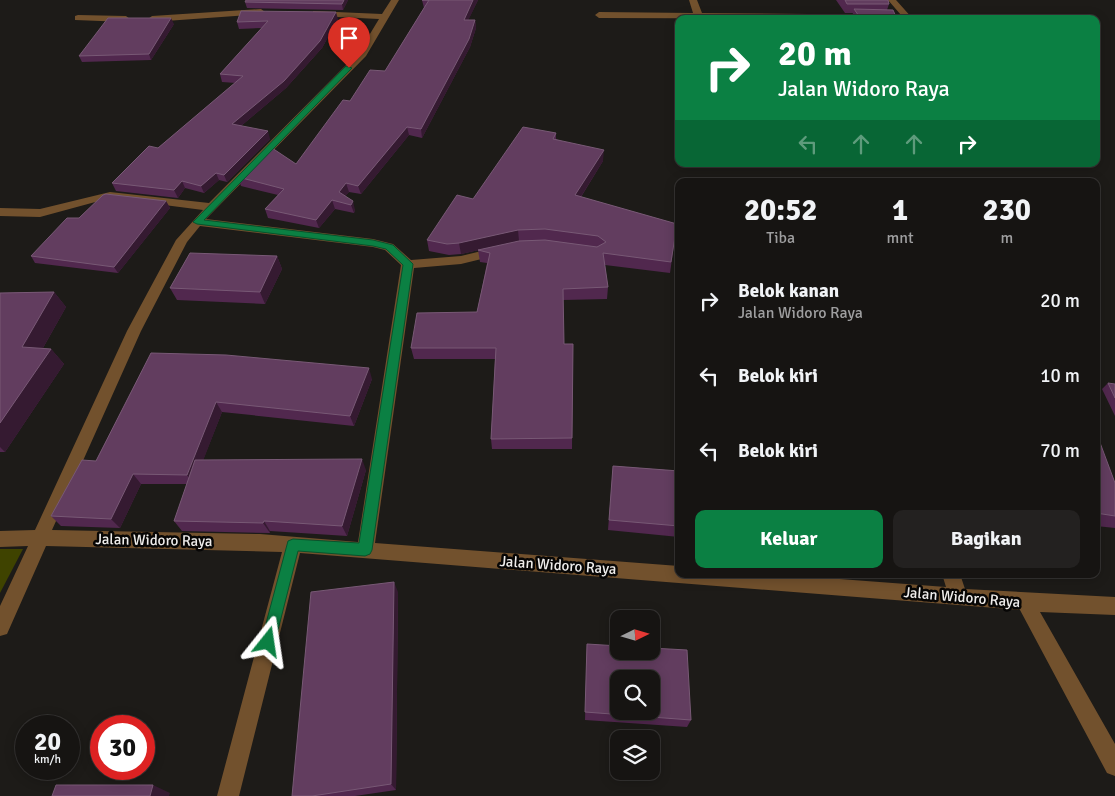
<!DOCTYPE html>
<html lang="id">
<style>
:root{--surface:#161412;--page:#232120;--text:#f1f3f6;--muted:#9e9e9f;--line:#353332;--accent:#0b8043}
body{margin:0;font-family:Signika,sans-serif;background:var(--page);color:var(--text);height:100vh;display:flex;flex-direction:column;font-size:19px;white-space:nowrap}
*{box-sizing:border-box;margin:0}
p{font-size:16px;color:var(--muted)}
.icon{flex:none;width:28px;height:28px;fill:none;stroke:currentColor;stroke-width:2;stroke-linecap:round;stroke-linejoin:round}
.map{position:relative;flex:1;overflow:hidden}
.side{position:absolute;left:675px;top:178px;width:425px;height:400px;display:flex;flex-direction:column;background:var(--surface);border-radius:10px;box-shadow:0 2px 12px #0003,0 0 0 1px var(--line)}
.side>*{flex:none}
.banner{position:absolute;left:675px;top:15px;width:425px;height:152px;border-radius:10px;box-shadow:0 2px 12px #0003,0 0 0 1px var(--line);background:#0b8043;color:#fff;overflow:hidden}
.needle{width:32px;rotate:85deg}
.controls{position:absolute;left:610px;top:610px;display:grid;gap:10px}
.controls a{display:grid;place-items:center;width:50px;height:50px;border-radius:10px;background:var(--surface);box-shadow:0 2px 12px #0003,0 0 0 1px var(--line);font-size:25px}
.speed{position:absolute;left:15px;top:715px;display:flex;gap:10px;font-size:25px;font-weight:700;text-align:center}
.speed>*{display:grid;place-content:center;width:65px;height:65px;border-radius:50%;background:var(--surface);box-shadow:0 2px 12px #0003,0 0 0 1px var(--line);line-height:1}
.speed small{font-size:12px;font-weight:400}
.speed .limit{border:8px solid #d22;background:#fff;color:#111}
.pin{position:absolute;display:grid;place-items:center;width:42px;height:42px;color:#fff;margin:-51px -21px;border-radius:50% 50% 50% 0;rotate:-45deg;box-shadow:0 0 5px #0007}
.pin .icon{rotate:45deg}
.me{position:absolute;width:55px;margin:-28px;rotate:15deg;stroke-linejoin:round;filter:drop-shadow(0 0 4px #0008)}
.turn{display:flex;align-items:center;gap:18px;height:105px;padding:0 20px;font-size:22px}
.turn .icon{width:65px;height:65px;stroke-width:2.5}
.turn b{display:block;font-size:35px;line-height:42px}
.lanes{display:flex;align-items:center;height:48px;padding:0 20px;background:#0003;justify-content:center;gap:25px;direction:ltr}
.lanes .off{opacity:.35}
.eta{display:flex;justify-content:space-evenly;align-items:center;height:85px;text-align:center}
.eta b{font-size:30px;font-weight:800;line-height:35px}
.cta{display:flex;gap:10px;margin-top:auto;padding:10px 20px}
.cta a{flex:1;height:58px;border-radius:10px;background:var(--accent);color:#fff;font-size:20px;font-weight:800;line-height:58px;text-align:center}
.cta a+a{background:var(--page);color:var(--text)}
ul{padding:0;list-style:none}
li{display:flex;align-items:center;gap:15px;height:75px;padding:0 20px}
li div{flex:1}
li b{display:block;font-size:19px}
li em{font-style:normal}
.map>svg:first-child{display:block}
.green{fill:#3f4300}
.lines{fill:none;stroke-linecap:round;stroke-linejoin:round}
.minor{fill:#72512d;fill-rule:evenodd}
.wall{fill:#51284e}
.shaded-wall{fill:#351a31}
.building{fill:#623d5f;stroke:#785975;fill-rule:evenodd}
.route{fill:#0b8043;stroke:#07532c}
.labels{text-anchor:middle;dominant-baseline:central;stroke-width:5;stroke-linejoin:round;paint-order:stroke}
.street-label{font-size:15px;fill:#efedeb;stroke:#070605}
</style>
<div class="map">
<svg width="1115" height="796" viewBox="0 0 1115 796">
<rect width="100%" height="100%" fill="#1d1b18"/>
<!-- green -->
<path class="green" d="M0,549h23l-23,44z"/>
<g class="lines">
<!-- minor -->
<path class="minor" d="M391,0h8l-33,56 -160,163 167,20 20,5 18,16 50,-4 37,-9 6,4 -2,3 -41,10 -47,4 -39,275 304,23v8h94l173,13 -4,-13h18l5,15 150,8v18l-75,-3 75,132v32l-8,-3 -87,-163 -720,-57 -61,243h-22l65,-244 -236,-6 -39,88 -7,2v-30l28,-60 -28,1v-16l35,-1 92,-199 49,-91 27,-30 -93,-12 -70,19 -40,-1v-8l40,1 70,-17 99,11 150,-151 20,-33 -63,-3 -3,-1v-4l69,3zM200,226l173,21 12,3 16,15 -43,277 -98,-8 -208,-4 89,-199 46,-89z
M689,0h8l5,13 199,2 -13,-15h8l17,19 -314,-1 -4,-3 4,-3 94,1z
M261,9l4,3 -1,2 -112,8 -4,-3 4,-3z
M78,15l48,1 4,3 -4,3 -51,-2v-4z"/>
</g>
<!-- wall -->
<path class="wall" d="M348,0l-5,10 -96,-2 -2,-6z
M422,0h56l-10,20h7l1,8 -6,19 -48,91 -13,-3 -48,59 -12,-2 -4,4 10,14 -1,3 -19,-4 -16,19 -51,-10 -3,-9 13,-14 -37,-9 -3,-9 58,-13 54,-63 35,-30 39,-63z
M836,0h52l1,4 -2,6 10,9h-46l2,-6h-8z
M338,19l-16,29 -36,40 -45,38 29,13 -43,43 -8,-2 -15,13 -19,-5 -7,10 -62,-7 -4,-8 46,-35 78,-65 -14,-1 -2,-8 42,-46 -23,1 -2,-7z
M174,24l-23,36 -69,2 -3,-6z
M556,133v6l47,22 -22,36 96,27 -7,49 -65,-8 3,22 -1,12 -44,1 1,44h9l-1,105h-80l-1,-10 4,-80h-81l-3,-11 66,-36 10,-49 -7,-1 -2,-12 41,-9 -58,13 -12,1 -20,-4 -2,-11z
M166,201l4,7 -52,65 -83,-10 -4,-7 48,-38z
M277,256l5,13 -17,35 -88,-4 -7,-12z
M54,292l12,15 -23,41 8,1 13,15 -59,88h-5v-159z
M151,353l221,26 -18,47 -132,-14 -19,48 163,10 -19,66 -77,-5v2l-88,-2 -8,-10 13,-37h-46l-21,44 -59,-2 -10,-10 45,-55z
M1108,383l7,1v32l-13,-27z
M1096,440l19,43v45l-19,-2z
M613,466l66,5v66l-71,-7z
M398,592l-2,198 -41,6h-63z
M587,644l104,76 -4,7 -102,-7z"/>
<!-- shaded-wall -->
<path class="shaded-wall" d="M344,0h4l-5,10 -1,-6z
M473,0h5l-13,27 -1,-7z
M336,12l2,7 -16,29 -36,40 -51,43 -3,-7z
M171,18l3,6 -23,36 -2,-6z
M475,20l1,8 -6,19 -48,91 -1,-9z
M407,127l2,8 -48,59 -3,-8z
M268,131l2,8 -43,43 -3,-7z
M604,150l-1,11 -28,45v-11z
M216,173l3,7 -15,13 -3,-7z
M182,181l3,7 -7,10 -4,-8z
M346,183l3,9 -8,9 -2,-9z
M332,200l3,9 -16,19 -3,-8z
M166,201l4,7 -52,65 -4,-6z
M353,201l2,9 -1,3 -3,-8z
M518,230l1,11 -58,13 -2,-11z
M277,256l5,13 -17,35 -5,-12z
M54,292l12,15 -31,55 -13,-15z
M51,349l13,15 -59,88 -5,-5v-24z
M369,368l3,11 -18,47 -4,-10z
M216,402l6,10 -28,72 -7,-9z
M362,459l4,11 -19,66 -5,-10z
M133,474l8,10 -21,44 -9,-9z
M264,521l6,10v2l-7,-10z
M394,582l4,10 -2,198 -5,-6z
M153,785l17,8 -1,3h-19z"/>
<!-- building -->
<path class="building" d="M246,0h98l-2,4 -97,-2z
M422,0h51l-9,20h11l-6,19 -48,90 -14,-2 -49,59 -12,-3 -7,9 14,9 -2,4 -19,-5 -16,20 -51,-11 19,-20 -46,-12 31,-31 27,18 47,-64 7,1 20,-31 15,1 44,-71z
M845,0h43l1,4h-42z
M854,9l39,1 4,9h-36z
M241,11l95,1 -16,29 -36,40 -52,43 36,7 -44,44 -8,-2 -15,13 -19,-5 -8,9 -62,-7 37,-37 9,2 85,-72 -23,-2 48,-53 -31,1z
M108,18h63l-22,36 -70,2z
M523,127l33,6 -3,6 51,11 -29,45 102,29 -6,38 -68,-9 5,34 -45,2 1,55h9l-1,94 -81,1 5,-91h-85l6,-35 60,-1 13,-59 -12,-3 41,-9 26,-1 52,7 9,-5 -8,-6 -53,-7 -27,1 -59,13 -12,1 -20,-4 30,-45 16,4z
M106,194l60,7 -52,66 -83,-11 36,-38h12l24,-23z
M190,253l87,3 -17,36 -90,-4z
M54,292l-32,55 29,2 -51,74v-130z
M151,353l75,2 143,13 -19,48 -134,-14 -29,73 -54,-1 -22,45 -60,-3 31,-56 14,1z
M1108,383l7,1v14z
M1096,440h3l16,43v33l-19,-3z
M362,459l-20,67 -78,-5 -1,2 -89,-2 21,-61z
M613,466l66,5v55l-70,-6z
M394,582l-3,202 -79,12h-20l19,-204z
M587,644l32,2v5h32v-3l36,2 4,70 -106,-8zM619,679h32v32h-32z
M56,785h97l-3,11h-98z"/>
<!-- route -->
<path class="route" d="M346,66l6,2 -148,152 169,20 20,5 20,19 -41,286 -2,4 -5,2 -67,-5 -23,91 -2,5 -5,2 -5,-2 -2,-5 27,-101 5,-2 66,4 44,-278 -17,-16 -13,-3 -176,-22 -4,-2z"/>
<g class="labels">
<!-- street labels -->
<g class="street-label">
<text transform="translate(154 540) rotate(1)">Jalan Widoro Raya</text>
<text transform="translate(558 565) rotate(4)">Jalan Widoro Raya</text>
<text transform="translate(962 597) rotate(5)">Jalan Widoro Raya</text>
</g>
</g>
</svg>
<div class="controls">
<a><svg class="needle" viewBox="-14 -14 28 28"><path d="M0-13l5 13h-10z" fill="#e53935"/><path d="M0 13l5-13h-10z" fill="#9e9e9f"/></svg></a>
<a><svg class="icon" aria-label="search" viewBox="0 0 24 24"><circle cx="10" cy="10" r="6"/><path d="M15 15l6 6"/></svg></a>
<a><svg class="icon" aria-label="layers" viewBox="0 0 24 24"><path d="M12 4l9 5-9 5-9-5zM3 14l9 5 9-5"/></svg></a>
</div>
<div class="speed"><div>20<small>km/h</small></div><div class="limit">30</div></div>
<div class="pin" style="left:349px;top:68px;background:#d93025"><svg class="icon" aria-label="arrive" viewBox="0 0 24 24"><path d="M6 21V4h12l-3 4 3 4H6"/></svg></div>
<svg class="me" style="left:268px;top:642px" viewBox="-20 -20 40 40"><path d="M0-17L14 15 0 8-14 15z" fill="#0b8043" stroke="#fff" stroke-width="4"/></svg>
<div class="banner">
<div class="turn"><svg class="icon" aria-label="right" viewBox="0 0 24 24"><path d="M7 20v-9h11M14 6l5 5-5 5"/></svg><div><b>20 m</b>Jalan Widoro Raya</div></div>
<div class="lanes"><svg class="icon off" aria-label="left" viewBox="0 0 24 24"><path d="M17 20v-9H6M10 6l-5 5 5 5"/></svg><svg class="icon off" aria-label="ahead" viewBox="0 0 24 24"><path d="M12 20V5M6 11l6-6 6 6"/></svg><svg class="icon off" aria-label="ahead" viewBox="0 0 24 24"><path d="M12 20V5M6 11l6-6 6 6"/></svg><svg class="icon" aria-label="right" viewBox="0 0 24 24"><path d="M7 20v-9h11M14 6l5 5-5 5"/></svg></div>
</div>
<section class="side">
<div class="eta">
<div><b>20:52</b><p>Tiba</p></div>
<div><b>1</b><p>mnt</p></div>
<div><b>230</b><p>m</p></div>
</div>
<ul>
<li><svg class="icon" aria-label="right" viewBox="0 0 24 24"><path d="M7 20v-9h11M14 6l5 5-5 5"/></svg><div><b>Belok kanan</b><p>Jalan Widoro Raya</p></div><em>20 m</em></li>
<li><svg class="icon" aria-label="left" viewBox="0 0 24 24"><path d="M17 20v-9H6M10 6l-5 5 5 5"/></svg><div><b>Belok kiri</b></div><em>10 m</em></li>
<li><svg class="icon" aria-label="left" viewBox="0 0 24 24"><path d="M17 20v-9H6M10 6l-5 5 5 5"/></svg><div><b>Belok kiri</b></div><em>70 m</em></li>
</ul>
<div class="cta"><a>Keluar</a><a>Bagikan</a></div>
</section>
</div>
